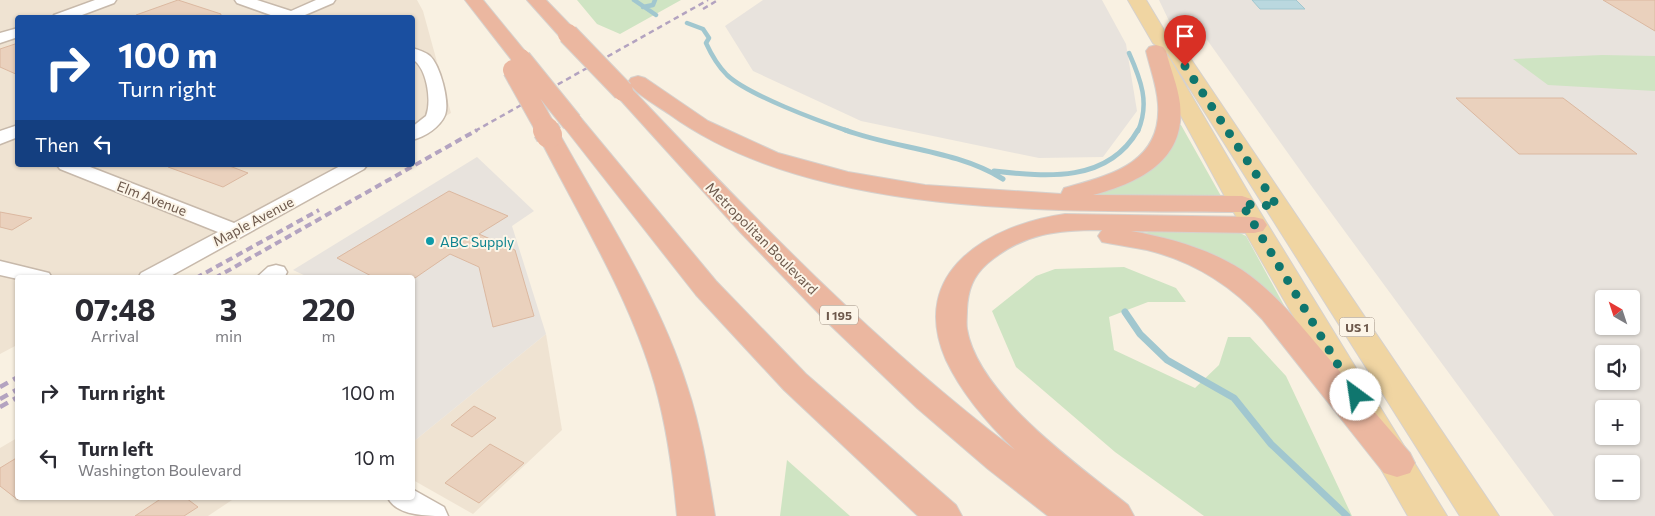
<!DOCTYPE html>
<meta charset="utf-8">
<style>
:root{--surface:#fff;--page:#f2f2f3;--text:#2b2b33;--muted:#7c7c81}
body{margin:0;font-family:Commissioner,sans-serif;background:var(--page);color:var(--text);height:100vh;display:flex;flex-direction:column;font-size:19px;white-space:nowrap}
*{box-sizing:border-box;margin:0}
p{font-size:16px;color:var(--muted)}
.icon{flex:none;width:28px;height:28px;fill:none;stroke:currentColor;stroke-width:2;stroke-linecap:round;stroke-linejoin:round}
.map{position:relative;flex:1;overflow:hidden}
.panel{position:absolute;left:15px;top:275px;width:400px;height:225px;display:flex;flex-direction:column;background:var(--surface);border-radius:5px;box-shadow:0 1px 4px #0004}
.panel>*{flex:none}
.guide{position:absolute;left:15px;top:15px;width:400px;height:152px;border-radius:5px;box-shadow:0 1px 4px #0004;background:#1a4fa0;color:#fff;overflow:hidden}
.needle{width:32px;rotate:321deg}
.tools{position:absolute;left:1595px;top:290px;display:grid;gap:10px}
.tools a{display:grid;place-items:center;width:45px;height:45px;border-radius:5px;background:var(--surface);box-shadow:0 1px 4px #0004;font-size:25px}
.pin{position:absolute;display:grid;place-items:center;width:42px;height:42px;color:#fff;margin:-51px -21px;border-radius:50% 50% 50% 0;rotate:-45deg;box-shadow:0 0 5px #0007}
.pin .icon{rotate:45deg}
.me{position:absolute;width:55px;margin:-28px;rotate:329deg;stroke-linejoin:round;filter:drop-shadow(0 0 4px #0008)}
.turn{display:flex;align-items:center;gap:18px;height:105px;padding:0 20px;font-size:22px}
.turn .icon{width:65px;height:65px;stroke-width:2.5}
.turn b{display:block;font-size:35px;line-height:42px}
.then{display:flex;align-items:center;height:48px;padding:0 20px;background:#0003;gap:10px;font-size:19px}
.eta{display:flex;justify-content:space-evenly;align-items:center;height:85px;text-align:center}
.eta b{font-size:30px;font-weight:700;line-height:35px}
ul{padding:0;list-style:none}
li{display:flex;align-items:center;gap:15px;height:65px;padding:0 20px}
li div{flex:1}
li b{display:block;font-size:19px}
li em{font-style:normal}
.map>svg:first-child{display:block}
.residential{fill:#efe3d2}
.industrial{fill:#e8e3dd;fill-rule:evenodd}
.green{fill:#cfe4c3}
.water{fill:#bad8df;stroke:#a1c7cf}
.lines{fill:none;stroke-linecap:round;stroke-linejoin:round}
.stream-far2{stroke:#a1c7cf;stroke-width:4.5}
.stream-far1{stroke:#a1c7cf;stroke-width:5}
.stream{stroke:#a1c7cf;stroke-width:7}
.building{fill:#ead1bd;stroke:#dbb8a0}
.minor-casing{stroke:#c7b9ab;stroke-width:3}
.primary-casing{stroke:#d6d1cd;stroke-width:2}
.motorway-casing{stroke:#d6d1cd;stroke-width:2}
.minor{fill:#fff;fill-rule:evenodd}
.primary{fill:#f0d5a2;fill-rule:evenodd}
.motorway{fill:#ebb7a0;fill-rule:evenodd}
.rail-far2{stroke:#b3a3c0;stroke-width:2.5;stroke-dasharray:5.5 4;stroke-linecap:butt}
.rail-far1{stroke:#b3a3c0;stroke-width:4;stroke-dasharray:7 4.5;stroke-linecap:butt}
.rail{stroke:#b3a3c0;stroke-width:4.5;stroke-dasharray:9 6;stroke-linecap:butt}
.motorway-bridge-far1-casing{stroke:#d6d1cd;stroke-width:22;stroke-linecap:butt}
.motorway-bridge-casing{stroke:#d6d1cd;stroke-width:28;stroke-linecap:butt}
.motorway-bridge-far1{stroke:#ebb7a0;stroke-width:20}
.motorway-bridge{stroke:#ebb7a0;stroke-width:26}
.route{stroke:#0f766e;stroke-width:9;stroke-dasharray:0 16.2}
.culture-dot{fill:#0f9aa8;stroke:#fcf5e8;stroke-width:2}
.labels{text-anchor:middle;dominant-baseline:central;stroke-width:4;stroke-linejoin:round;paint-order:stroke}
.shield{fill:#fcf5e8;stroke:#98887b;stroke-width:1}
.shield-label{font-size:12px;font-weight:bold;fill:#6d594c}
.street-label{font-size:14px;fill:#6d594c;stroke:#fcf5e8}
.culture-label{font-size:14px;fill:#0d838f;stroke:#fcf5e8;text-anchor:start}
</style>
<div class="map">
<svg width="1655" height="516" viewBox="0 0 1655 516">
<rect width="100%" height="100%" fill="#f9f1e2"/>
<!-- residential -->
<path class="residential" d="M0,0h417l6,11 28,102 -38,20 -1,-115h-394v147h335l-210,112 -125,1 -1,67 -17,9z
M546,334l16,96 -89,84 -60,-34v-38z
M17,438l1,60h217l-27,18h-208v-68z"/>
<!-- industrial -->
<path class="industrial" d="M763,0h339l24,44 11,67 -34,46 -64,1 -178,-37 -108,-50 -28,-45z
M1159,0h496v516h-101l-244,-332 -115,-161h-25zM1604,299h27v27h-27zM1604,354h27v27h-27zM1604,409h27v27h-27zM1604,464h27v27h-27z
M477,157l57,54 -22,15 34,108 -133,108 -1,-164 -104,-1 -15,-7z"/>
<!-- green -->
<path class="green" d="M577,0h104l-61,34 -23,-10z
M1602,55l53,1v35l-107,-6 -35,-26z
M1177,125h4l40,71h-130z
M1157,231l83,2 6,3 45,82 -150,-85z
M1124,267l52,21 10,14h-38l-39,15 5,33 81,38 24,-23 9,-28h22l36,39 66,140h-148l-89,-64 -99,-85 -24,-56 44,-35 19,-7z
M787,460l63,56h-70z"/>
<!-- water -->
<path class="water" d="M1252,0h44l9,9h-45z"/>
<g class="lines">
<!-- stream-far2 -->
<path class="stream-far2" d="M634,0l22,15
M643,7l10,-2 2,-5
M687,23l16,6 6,9 -3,5c5,11 12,23 21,32 21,20 92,46 121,56
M1129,53c12,27 21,50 9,78"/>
<!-- stream-far1 -->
<path class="stream-far1" d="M845,130c52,19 111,20 158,49
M994,171c53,6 114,12 144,-41"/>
<!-- stream -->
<path class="stream" d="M1125,312l15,22 27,26 67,38 37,46 76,72"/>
</g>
<!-- building -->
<path class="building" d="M178,0l43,14 -1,4h-84v-3z
M1603,0h52v31z
M18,43v32l-18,-8v-18z
M1456,98h107l74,56h-118z
M169,165h58l21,8 -25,14 -55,-20z
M449,191l59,25 -29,18 36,16 19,66 -41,11 -14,-60 -29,-13 -35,24h-40l-38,-20z
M0,212l32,6 -20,12 -12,-3z
M474,406l22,12 -24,19 -21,-12z
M490,444l34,19 -45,40 -34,-20z
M18,457v43l-18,-14v-18z
M162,498h24l12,9 -14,9h-49z"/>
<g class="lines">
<!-- minor casing -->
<g class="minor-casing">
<path id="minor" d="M95,0h21l-2,3 -40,15h-22l2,-3z
M235,0h22l34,11 25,-11h19l-2,3 -28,12 1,3h-27l-42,-15z
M18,28v9l-18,6v-10z
M412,48c7,2 13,4 18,8 10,9 20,46 15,59 -5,12 -20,22 -33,25v-13l14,-11c6,-15 1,-49 -14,-57z
M18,125v12l-18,7v-13z
M57,165h28l149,58 108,-58h25l-3,4 -197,109h-29l3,-5 77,-41 -158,-63z
M0,261l49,12 3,5h-34v1l-18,-4z
M276,265l8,2 3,5 -3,6h-28l12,-11z
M412,489l32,18 4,9c-21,0 -51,0 -60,-18h24z"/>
</g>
<!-- primary casing -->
<g class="primary-casing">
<path id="primary" d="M1128,0h18l21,35 15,11 317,470h-39l-292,-462 -15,-11z
M1160,53l7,2 3,4 85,145 192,312h-39l-179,-312 -79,-145 3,-4z"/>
</g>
<!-- motorway casing -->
<g class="motorway-casing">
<path id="motorway" d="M465,0h18l45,55 3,4 -3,4h-14z
M527,0h19l29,30 2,4 -2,4h-14z
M1156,45l7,2 3,4c4,17 12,35 14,53 6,56 -40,78 -87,91l149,1 9,3 4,5 -4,5 -9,3c-175,-2 -426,9 -573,-98 -13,-9 -32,-19 -41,-32l3,-4 7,-2 7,2 63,43 70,32 70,19 77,13 136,9 3,-6c47,-13 98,-25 94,-84 -1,-18 -8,-36 -12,-53l3,-4z
M623,85l7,2c121,128 244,256 385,363 -27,-26 -53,-56 -69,-90 -39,-89 44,-135 119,-146l189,3 9,2 4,6 -4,6 -9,2 -123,-2c39,7 78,18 111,39 34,23 57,54 83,84 28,33 56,66 85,99l5,10 -5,10 -13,4 -13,-4 -122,-154c-31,-34 -70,-58 -115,-69 -15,-3 -30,-5 -45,-8l-4,-6 4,-6c-45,0 -78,3 -114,33 -15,13 -20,27 -21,47 0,6 -1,13 0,19 11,66 111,136 161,176l6,11h-86l-60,-47 -71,-61 -90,-86 -86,-89 -125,-138 -4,-4 4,-4z
M572,115l8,2 136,164 90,93 150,131 6,11h-44l-134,-126 -88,-95 -132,-168 -3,-5 3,-5z
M549,128l8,2 3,5c45,81 99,162 127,251 14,42 21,86 28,130h-38c-4,-44 -10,-88 -22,-131 -25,-88 -76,-169 -117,-250l3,-5z"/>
</g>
<!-- minor -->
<use href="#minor" class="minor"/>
<!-- primary -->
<use href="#primary" class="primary"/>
<!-- motorway -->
<use href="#motorway" class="motorway"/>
<!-- rail-far2 -->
<path class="rail-far2" d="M703,9l15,-9
M475,131l233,-131"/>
<!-- rail-far1 -->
<path class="rail-far1" d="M196,278l123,-68
M215,278l262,-148"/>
<!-- rail -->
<path class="rail" d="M0,387l18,-10
M0,399l18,-10
M0,407l18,-10"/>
<!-- motorway-bridge-far1 casing -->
<g class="motorway-bridge-far1-casing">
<path id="motorway-bridge-far1" d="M568,34l55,57
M521,59l51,63
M513,70l34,61"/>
</g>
<!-- motorway-bridge casing -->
<g class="motorway-bridge-casing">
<path id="motorway-bridge" d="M546,130l3,5"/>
</g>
<!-- motorway-bridge-far1 -->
<use href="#motorway-bridge-far1" class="motorway-bridge-far1"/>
<!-- motorway-bridge -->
<use href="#motorway-bridge" class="motorway-bridge"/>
</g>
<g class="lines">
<!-- route -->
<path class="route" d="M1185,66l92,140 -35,-2 114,191"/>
</g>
<!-- markers -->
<circle class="culture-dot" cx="430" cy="241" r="5"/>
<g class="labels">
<!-- shield labels -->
<g class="shield">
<rect x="820" y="305.5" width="38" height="19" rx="4"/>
<rect x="1339.5" y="317.5" width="35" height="19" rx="4"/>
</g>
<g class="shield-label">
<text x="839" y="315">I 195</text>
<text x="1357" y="327">US 1</text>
</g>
<!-- street labels -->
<g class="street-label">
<text transform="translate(152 198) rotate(21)">Elm Avenue</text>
<text transform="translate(253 221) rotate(-28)">Maple Avenue</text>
<text transform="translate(762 238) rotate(45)">Metropolitan Boulevard</text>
</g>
<!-- culture labels -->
<g class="culture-label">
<text x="440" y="241">ABC Supply</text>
</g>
</g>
</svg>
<div class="tools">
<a><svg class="needle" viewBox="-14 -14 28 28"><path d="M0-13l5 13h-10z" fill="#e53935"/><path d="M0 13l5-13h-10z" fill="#7c7c81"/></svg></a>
<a><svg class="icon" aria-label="sound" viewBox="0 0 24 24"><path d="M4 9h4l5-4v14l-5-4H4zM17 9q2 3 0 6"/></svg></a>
<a>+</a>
<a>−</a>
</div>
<div class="pin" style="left:1185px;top:66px;background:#d93025"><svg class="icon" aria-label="arrive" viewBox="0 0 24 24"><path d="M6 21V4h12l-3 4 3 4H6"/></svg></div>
<svg class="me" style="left:1356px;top:395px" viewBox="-20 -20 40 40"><circle r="19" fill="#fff"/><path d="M0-13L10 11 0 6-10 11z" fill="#0f766e"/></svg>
<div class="guide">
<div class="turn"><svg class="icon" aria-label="right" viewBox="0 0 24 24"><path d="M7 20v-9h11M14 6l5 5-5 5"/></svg><div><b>100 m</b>Turn right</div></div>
<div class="then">Then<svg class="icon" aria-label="left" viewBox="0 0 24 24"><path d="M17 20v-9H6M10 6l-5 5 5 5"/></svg></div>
</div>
<section class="panel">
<div class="eta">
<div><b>07:48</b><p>Arrival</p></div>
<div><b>3</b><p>min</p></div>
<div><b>220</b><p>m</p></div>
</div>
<ul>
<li><svg class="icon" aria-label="right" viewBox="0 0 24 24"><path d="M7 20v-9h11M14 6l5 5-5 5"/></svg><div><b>Turn right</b></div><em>100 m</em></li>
<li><svg class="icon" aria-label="left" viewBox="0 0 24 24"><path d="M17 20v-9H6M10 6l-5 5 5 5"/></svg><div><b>Turn left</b><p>Washington Boulevard</p></div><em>10 m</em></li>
</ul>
</section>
</div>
